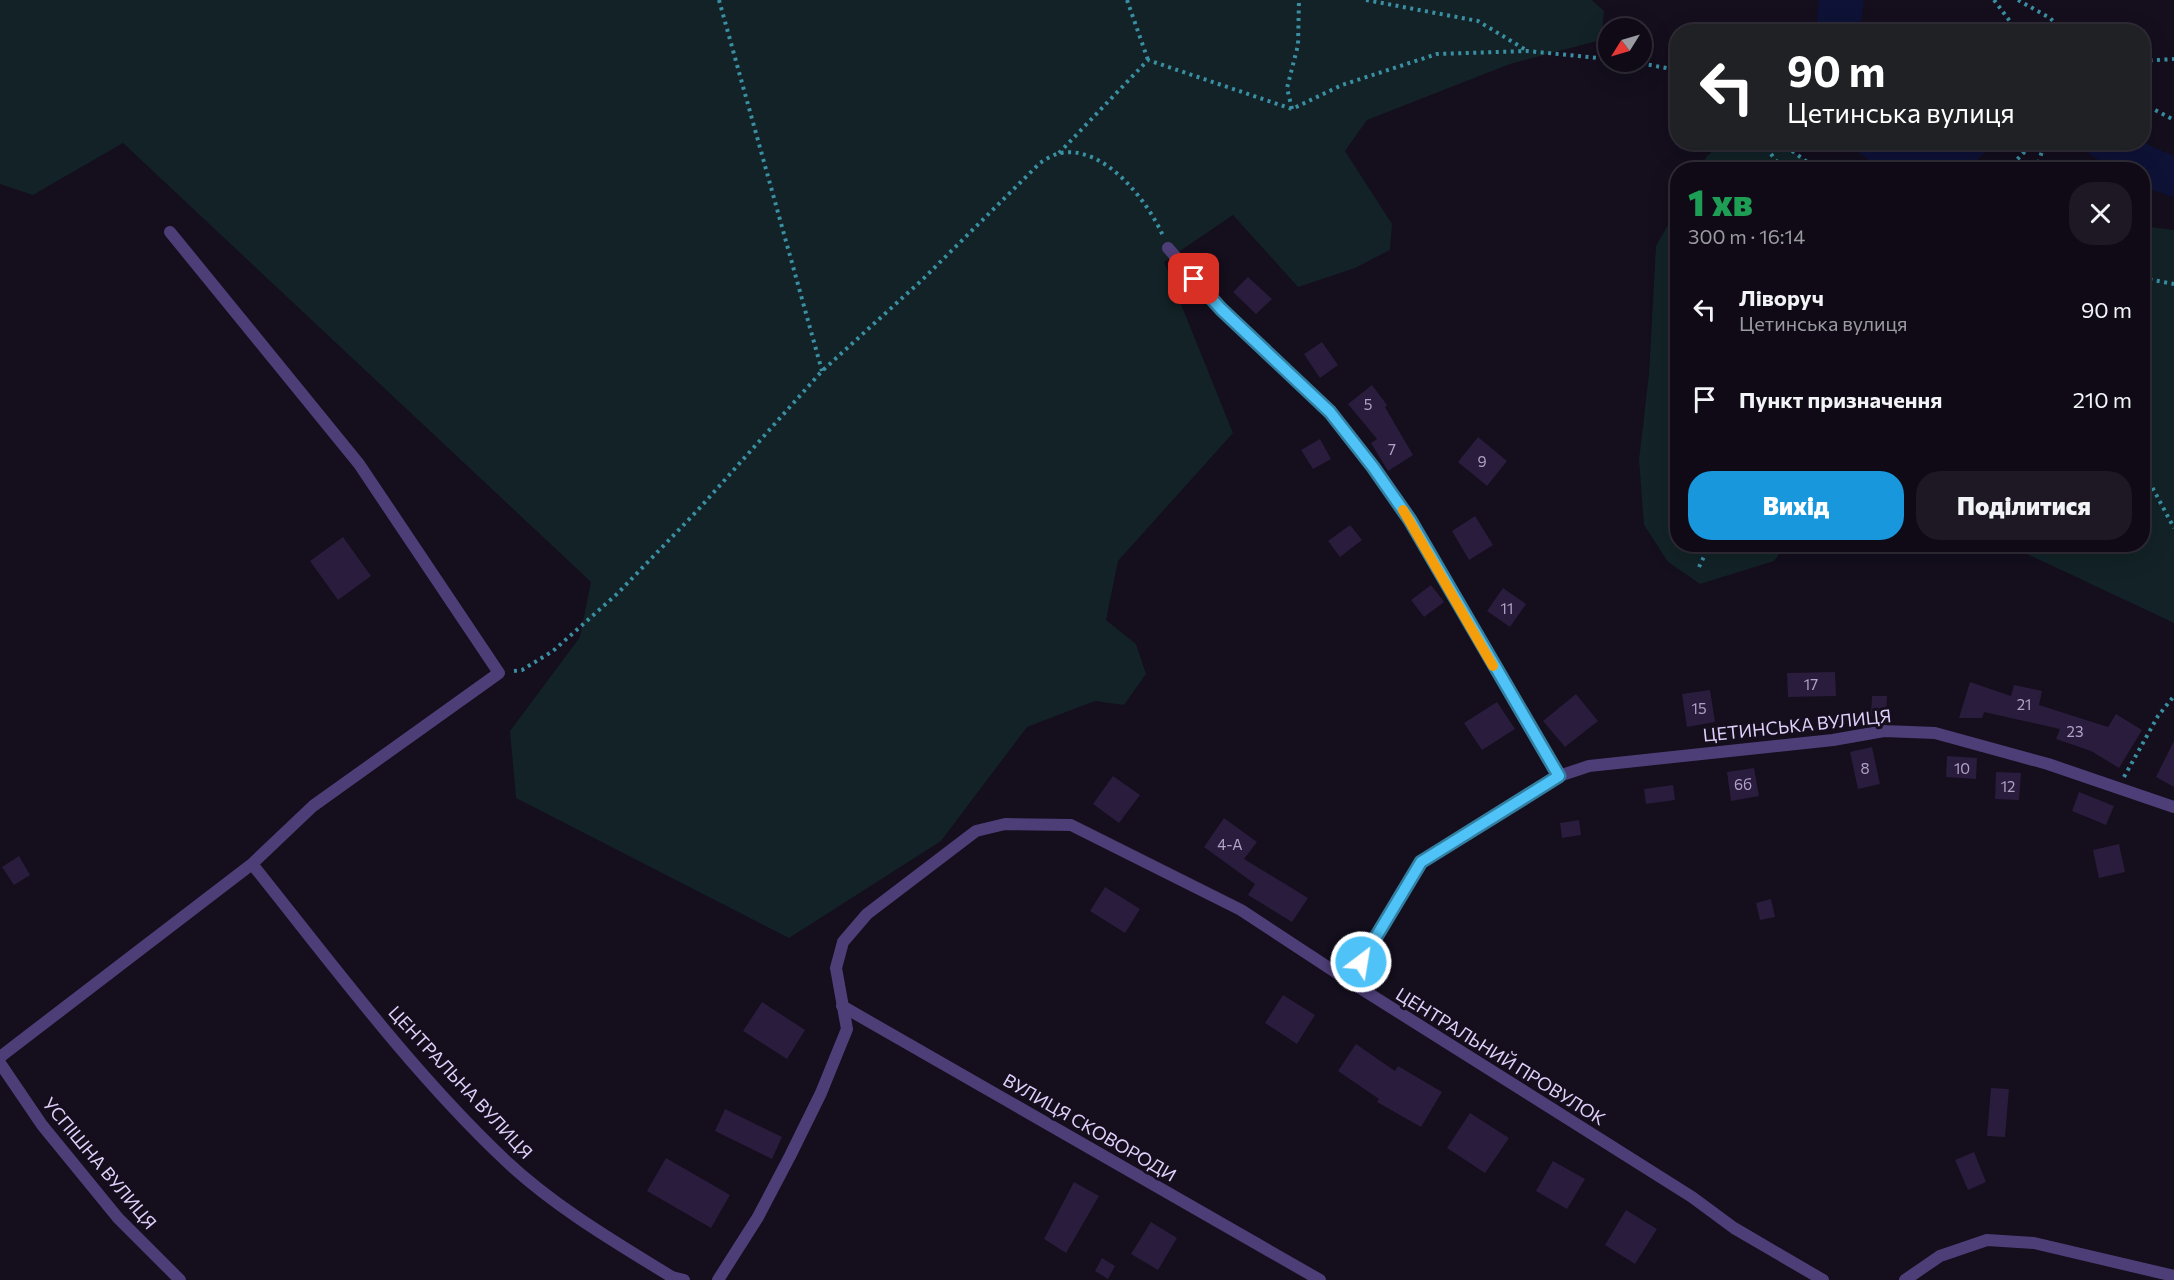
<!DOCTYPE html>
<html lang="uk">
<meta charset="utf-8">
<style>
:root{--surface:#0f0a16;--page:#1d1823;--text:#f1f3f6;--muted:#9b9aa1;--line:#2f2b35;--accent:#1897dd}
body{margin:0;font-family:Commissioner,sans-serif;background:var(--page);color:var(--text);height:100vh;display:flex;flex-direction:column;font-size:22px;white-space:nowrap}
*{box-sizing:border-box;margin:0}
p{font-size:20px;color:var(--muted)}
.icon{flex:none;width:33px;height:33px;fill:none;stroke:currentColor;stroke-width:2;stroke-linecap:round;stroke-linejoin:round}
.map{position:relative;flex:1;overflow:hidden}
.details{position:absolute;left:1670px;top:162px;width:480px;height:390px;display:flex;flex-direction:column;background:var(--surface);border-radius:24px;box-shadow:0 6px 24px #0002,0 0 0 2px var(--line)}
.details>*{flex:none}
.top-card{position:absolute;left:1670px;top:24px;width:480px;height:126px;border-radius:24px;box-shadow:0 6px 24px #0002,0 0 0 2px var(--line);background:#202124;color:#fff;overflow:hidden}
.needle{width:39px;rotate:233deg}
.tools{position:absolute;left:1598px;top:18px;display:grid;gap:12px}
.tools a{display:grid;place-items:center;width:54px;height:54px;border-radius:50%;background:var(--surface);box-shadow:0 6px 24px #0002,0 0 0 2px var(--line);font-size:30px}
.pin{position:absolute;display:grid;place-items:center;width:51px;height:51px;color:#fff;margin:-26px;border-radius:12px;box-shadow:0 3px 9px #0006}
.me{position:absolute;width:66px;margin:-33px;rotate:31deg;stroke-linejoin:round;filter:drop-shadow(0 0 4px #0008)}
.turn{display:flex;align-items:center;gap:21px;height:126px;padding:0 18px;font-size:27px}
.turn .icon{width:78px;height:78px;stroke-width:2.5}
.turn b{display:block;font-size:42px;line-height:51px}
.round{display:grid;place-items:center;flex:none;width:63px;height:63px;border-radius:24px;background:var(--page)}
.overview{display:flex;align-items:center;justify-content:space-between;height:102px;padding:0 18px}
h1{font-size:36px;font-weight:800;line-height:45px;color:#1e9e55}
.primary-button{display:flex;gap:12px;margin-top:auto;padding:12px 18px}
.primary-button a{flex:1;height:69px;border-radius:24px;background:var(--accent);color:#fff;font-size:24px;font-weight:800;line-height:69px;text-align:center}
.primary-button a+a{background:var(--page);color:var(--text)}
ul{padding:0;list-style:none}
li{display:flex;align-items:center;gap:18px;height:90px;padding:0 18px}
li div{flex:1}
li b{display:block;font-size:22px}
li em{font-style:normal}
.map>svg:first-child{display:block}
.green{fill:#122226}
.water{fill:#0e1236}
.building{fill:#2a1c3c}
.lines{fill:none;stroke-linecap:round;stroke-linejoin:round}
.path{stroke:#3a8fa3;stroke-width:4;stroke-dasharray:3 4.5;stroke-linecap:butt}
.minor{stroke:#4e3e77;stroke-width:12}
.route-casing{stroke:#337fa1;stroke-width:15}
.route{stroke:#4fc3f7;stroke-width:10}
.slow{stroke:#f59e0b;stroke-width:10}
.labels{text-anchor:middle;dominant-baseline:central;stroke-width:6;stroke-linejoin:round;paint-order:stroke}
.number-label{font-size:15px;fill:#b2a2ca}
.street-label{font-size:18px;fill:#dfcffa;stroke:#140e1d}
</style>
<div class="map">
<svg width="2174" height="1280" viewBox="0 0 2174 1280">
<rect width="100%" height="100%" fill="#140e1d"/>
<!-- green -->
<path class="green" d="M0,0h1592l12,11 -3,29 -91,24 -143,56 -22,31 47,73 -2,26 -35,18 -57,19 -65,-72 -69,47 69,171 -115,128 -12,59 30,24 10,30 -22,31 -29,-4 -68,26 -86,114 -152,97 -273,-140 -6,-67 70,-94 11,-55 -468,-439 -90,52 -33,-11z
M1723,142l57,1 38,26h-119l8,-13z
M1677,209v335l109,1 -12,16 -74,23 -32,-22 -24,-37 -5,-65 10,-86 7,-128z
M2142,226l32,4v393l-166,-78 134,-1z"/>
<!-- water -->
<path class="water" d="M1819,0h45l-4,31h-44z
M2142,142l32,14v41l-32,-10v-17l-31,-1 -37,-26z
M1847,143h136l2,9 -16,16 -83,1 -14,-6z"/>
<!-- building -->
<path class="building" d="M1248,277l24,22 -16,15 -23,-22z
M1322,342l16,23 -18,13 -16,-24z
M1372,385l15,20 -2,2 28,48 -25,16 -17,-28 6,-4 -29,-35z
M1478,437l29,24 -20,25 -29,-24z
M1320,439l11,20 -18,10 -12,-19z
M1475,516l18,29 -24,15 -17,-29z
M1350,525l12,15 -22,17 -12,-16z
M343,537l28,39 -33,24 -28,-39z
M1431,585l13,17 -20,15 -13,-17z
M1503,588l23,16 -16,23 -23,-16z
M1835,672l1,24 -48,1 -1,-24z
M1970,682l41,14 3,-11 28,6 -3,14 69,22 8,-13 26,16 -23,38 -28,-17 -35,-12 4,-10 -76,-17 -2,6h-23z
M1710,690l5,32 -28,5 -5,-33z
M1576,694l22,27 -33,26 -22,-26z
M1872,696h15l-1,20h-15z
M1497,702l18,27 -33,21 -18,-27z
M2174,741v46l-18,-10z
M1872,747l8,37 -22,5 -8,-37z
M1947,756l30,2 -1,21 -30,-2z
M1754,768l5,28 -28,5 -4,-29z
M1996,772l25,1 -2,27 -24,-1z
M1113,776l27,19 -21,28 -26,-19z
M1673,785l2,15 -29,4 -2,-15z
M2079,792l35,14 -8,19 -34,-14z
M1224,818l33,24 -13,17 64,39 -16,24 -44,-27 7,-11 -51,-37z
M1579,820l2,15 -19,3 -2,-15z
M2119,844l6,28 -26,6 -6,-28z
M19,856l11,19 -16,10 -12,-18z
M1105,887l35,22 -15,24 -35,-22z
M1771,899l4,18 -15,3 -4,-17z
M1283,995l32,20 -18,29 -32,-21z
M762,1002l43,28 -18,29 -44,-28z
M1356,1044l39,27 3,-5 44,26 -21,35 -44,-25 2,-3 -41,-28z
M1991,1088l18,1 -4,48 -18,-1z
M725,1109l57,28 -10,22 -57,-28z
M1470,1113l39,25 -24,35 -38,-25z
M1974,1152l12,30 -18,8 -13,-30z
M666,1158l64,37 -19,33 -64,-37z
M1553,1161l32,18 -18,30 -31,-18z
M1074,1182l25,14 -33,57 -22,-14z
M1626,1210l31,19 -22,35 -30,-19z
M1151,1222l26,16 -19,32 -27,-16z
M1102,1258l13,8 -7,13 -13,-8z"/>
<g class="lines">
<!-- path -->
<path class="path" d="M719,0l103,371
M1127,0l21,60
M1366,0l112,21 48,29
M1994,0l24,32
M2018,0l32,18 14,14
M2142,61l32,-2
M1634,62l43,8
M2142,103l32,17
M1292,109l-5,-21 11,-43 1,-45
M1762,142l21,28
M1780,142l38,28
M1059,153l89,-93 144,49 50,-24 95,-31 90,-3 81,8
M2007,170l27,-28
M2036,170l9,-28
M2142,278l32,6
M2142,468l32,60
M1699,567l11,-23
M514,671l8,-1 31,-19 65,-58 79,-82 125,-140 100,-91 118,-117c6,-4 14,-9 21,-10 43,-8 87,48 102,83
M2124,777l34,-61 16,-20"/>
<!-- minor -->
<path class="minor" d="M1168,248l53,61 109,103 43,55 37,53 149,256
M252,864c81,101 159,207 253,296 50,47 110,82 167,117l12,3
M1349,981l72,-119 138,-86 30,-10 244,-26 51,-9 51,2 113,31 126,43
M842,1006l478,274
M0,1057l252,-193 61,-58 186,-133 -140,-209 -189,-232
M0,1063l42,62 76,93 62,62
M718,1280l40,-63 32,-61 31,-63 26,-64 -11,-61 7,-26 24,-28 109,-83 29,-7 66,1 170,85 108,71 343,216 42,31 89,52
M1905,1280l35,-24 47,-16 47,3 140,33"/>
</g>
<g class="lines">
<!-- route casing -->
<g class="route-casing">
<path id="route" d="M1194,279l27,30 109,103 43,55 37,53 149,256 -138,86 -60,100"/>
</g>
<!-- route -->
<use href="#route" class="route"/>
<!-- slow -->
<path class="slow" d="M1403,510l90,156"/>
</g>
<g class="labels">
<!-- number labels -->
<g class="number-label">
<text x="1368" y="404">5</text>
<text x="1392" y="449">7</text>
<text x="1482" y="461">9</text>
<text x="1507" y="608">11</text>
<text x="1811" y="684">17</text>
<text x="2024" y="704">21</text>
<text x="1699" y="708">15</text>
<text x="2075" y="731">23</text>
<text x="1865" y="768">8</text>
<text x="1962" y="768">10</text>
<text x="1743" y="784">6б</text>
<text x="2008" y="786">12</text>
<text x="1230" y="844">4-А</text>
</g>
<!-- street labels -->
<g class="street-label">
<text transform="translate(1797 725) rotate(-6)">ЦЕТИНСЬКА ВУЛИЦЯ</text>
<text transform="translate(1501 1056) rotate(32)">ЦЕНТРАЛЬНИЙ ПРОВУЛОК</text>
<text transform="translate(461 1082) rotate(47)">ЦЕНТРАЛЬНА ВУЛИЦЯ</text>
<text transform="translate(1090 1127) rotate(30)">ВУЛИЦЯ СКОВОРОДИ</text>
<text transform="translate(100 1163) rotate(50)">УСПІШНА ВУЛИЦЯ</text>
</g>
</g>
</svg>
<div class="tools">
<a><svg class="needle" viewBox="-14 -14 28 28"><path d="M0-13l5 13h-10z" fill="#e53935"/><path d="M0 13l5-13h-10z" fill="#9b9aa1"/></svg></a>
</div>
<div class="pin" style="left:1194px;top:279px;background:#d93025"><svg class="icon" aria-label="arrive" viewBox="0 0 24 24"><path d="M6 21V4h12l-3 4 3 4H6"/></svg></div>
<svg class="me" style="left:1361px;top:962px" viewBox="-20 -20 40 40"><circle r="17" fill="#4fc3f7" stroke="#fff" stroke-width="3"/><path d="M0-11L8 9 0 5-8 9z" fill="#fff"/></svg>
<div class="top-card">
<div class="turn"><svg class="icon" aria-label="left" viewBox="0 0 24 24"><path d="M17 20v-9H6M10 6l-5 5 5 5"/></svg><div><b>90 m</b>Цетинська вулиця</div></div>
</div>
<section class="details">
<div class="overview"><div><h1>1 хв</h1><p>300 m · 16:14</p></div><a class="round"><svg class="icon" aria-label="close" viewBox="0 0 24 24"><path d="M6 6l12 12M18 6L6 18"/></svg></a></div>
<ul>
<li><svg class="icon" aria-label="left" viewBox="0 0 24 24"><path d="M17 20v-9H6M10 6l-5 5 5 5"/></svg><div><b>Ліворуч</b><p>Цетинська вулиця</p></div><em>90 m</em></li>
<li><svg class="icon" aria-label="arrive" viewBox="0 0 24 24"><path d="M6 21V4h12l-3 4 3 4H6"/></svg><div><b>Пункт призначення</b></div><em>210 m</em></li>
</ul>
<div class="primary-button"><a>Вихід</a><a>Поділитися</a></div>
</section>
</div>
